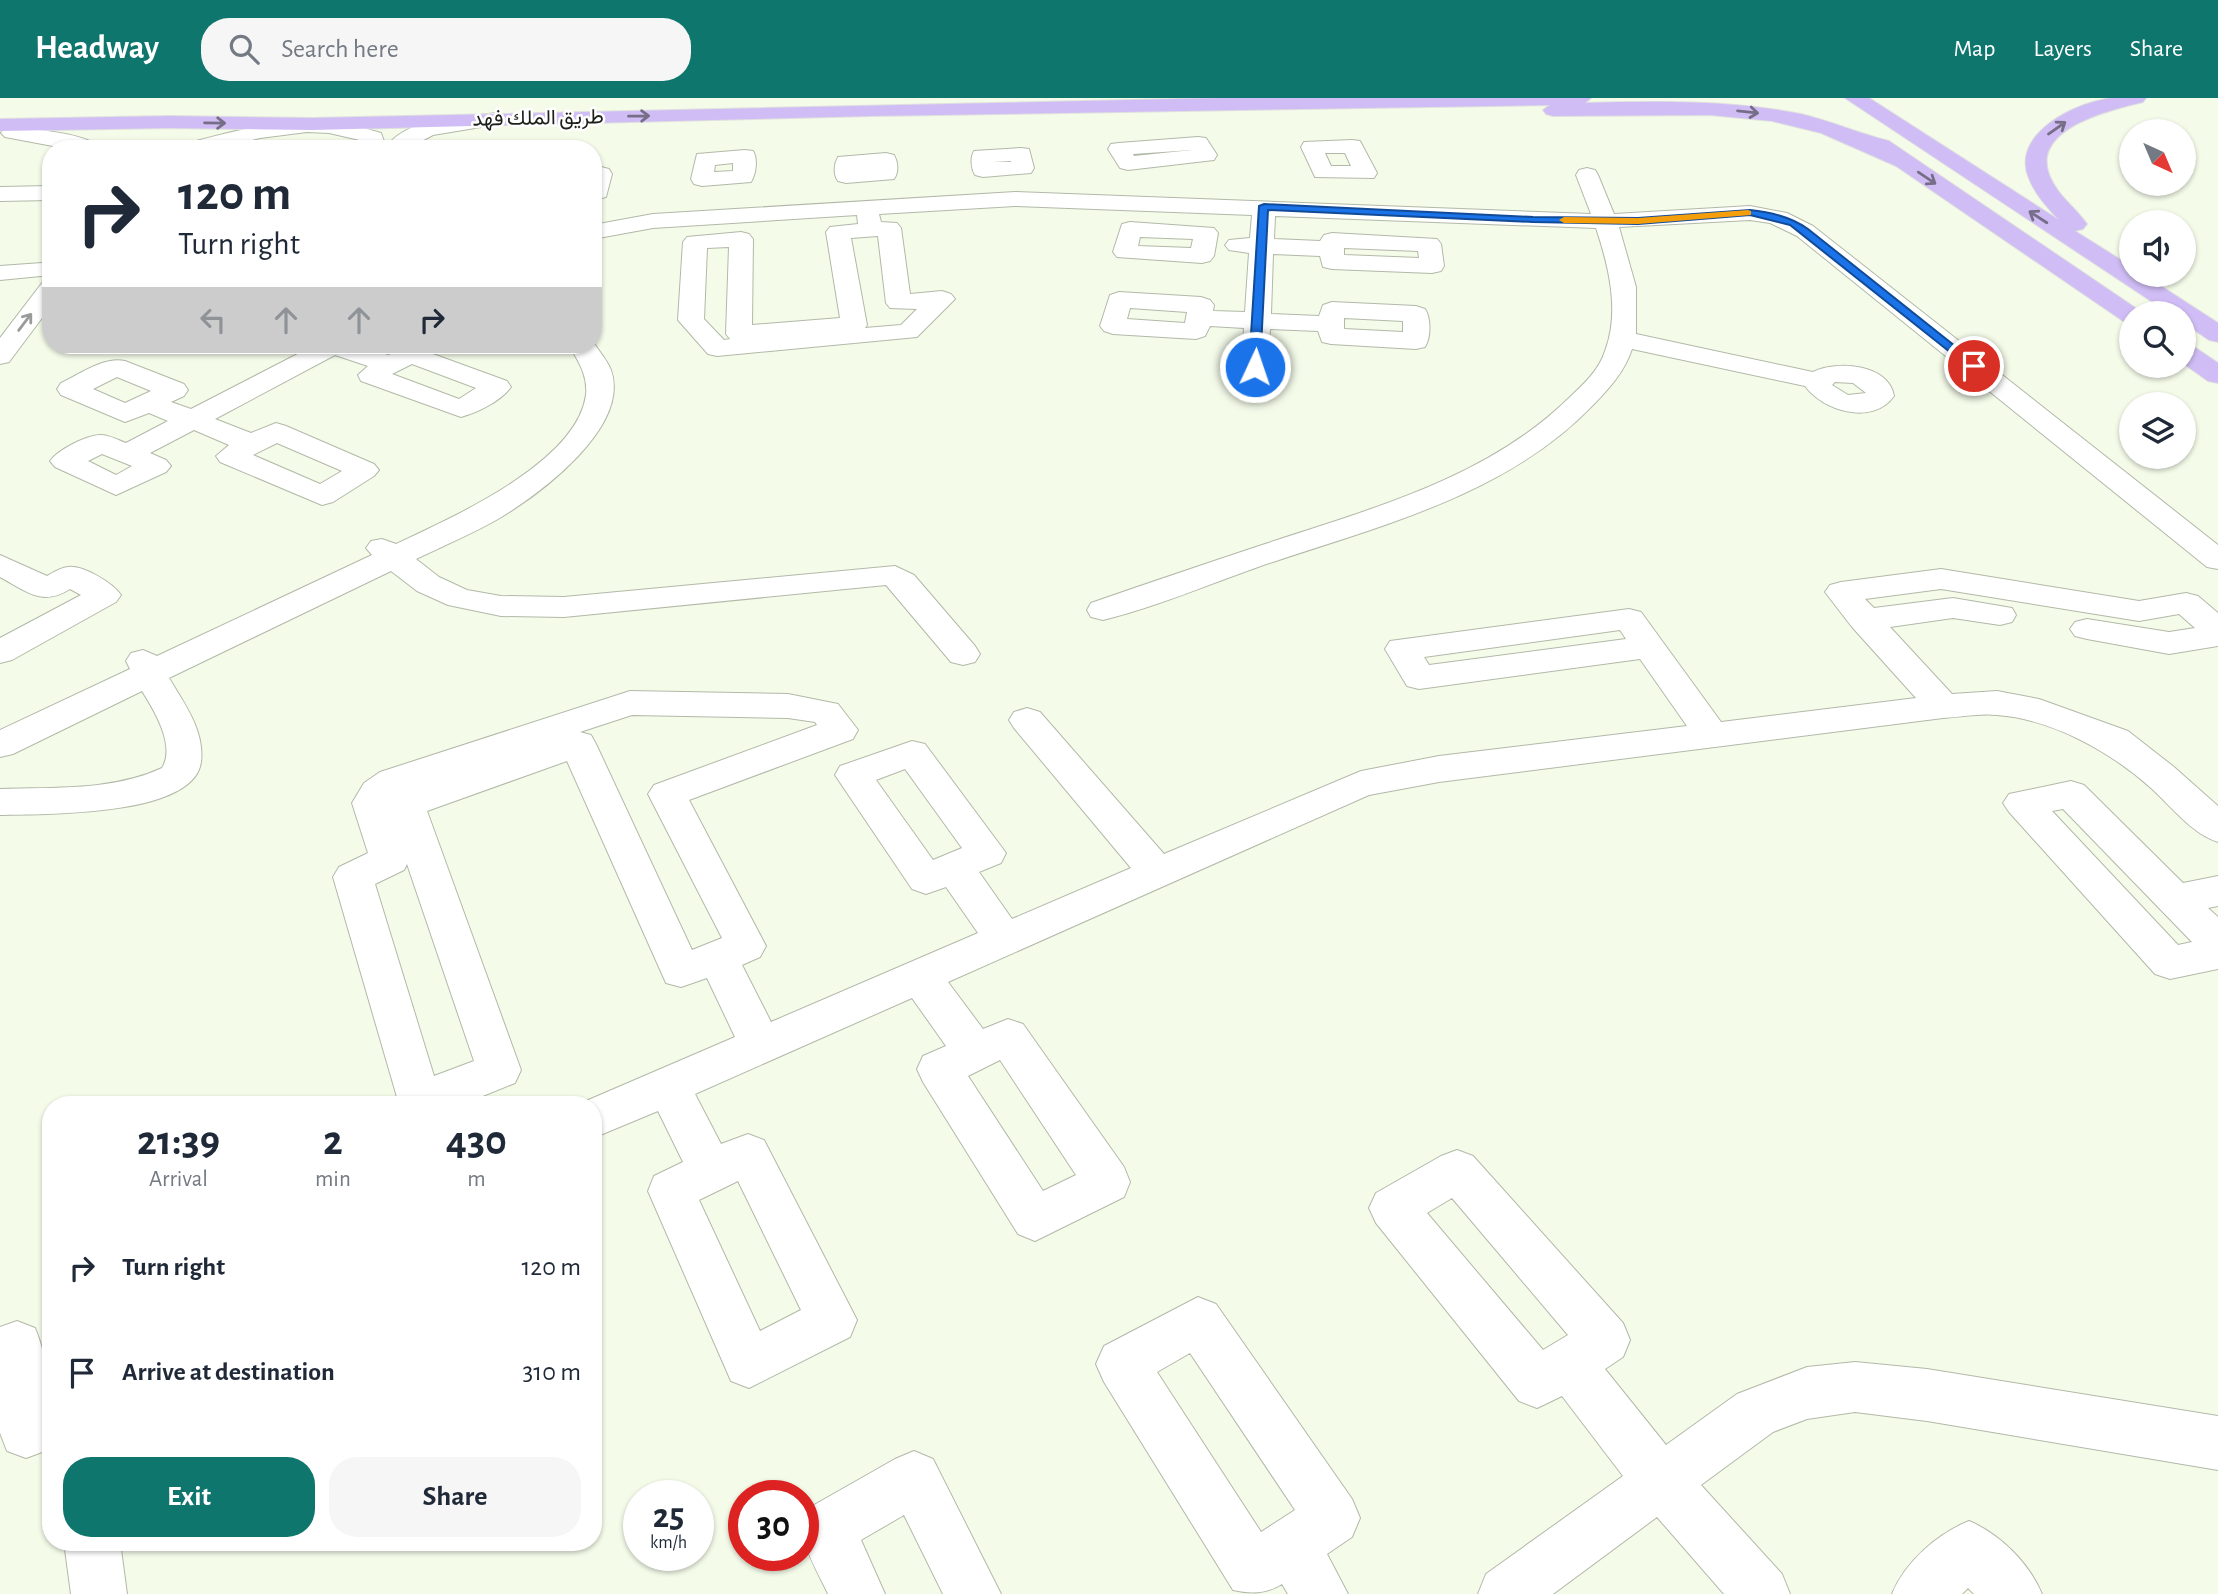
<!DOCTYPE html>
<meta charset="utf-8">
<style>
:root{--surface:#fff;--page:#f6f6f7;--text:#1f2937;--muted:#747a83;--accent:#0f766e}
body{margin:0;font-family:"Alegreya Sans",Vazirmatn,sans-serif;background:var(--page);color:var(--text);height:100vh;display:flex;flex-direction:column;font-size:26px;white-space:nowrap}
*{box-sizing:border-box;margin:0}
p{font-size:23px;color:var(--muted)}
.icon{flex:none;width:38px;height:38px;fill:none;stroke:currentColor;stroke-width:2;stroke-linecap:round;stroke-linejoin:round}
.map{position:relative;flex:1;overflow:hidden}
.details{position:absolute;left:42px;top:998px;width:560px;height:455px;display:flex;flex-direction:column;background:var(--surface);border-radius:28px;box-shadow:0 2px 5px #0004}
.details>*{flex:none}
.hud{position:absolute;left:42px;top:42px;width:560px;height:214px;border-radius:28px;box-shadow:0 2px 5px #0004;background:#fff;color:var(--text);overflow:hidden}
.needle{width:46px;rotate:136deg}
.buttons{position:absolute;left:2119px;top:21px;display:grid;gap:14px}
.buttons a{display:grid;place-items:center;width:77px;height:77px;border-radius:50%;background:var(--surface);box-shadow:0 2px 5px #0004;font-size:35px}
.speed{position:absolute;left:623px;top:1382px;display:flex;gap:14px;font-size:35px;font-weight:700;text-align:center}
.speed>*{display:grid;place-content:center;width:91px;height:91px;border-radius:50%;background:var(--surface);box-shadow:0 2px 5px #0004;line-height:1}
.speed small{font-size:18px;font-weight:400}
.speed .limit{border:10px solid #d22;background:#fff;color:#111}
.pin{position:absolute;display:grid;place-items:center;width:60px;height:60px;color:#fff;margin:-30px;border:4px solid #fff;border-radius:50%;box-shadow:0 2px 7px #0007}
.me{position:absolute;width:77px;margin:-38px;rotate:3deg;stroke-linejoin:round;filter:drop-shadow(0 0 5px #0008)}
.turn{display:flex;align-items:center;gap:24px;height:147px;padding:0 21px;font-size:32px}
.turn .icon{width:91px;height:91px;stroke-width:2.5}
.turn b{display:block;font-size:49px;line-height:60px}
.lanes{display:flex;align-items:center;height:66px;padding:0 21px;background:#0003;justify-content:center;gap:35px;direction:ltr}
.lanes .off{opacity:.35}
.eta{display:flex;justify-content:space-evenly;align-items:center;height:119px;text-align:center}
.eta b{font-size:42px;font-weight:700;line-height:49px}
.button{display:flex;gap:14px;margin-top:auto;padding:14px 21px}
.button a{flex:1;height:80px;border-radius:28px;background:var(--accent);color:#fff;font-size:28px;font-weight:700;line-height:80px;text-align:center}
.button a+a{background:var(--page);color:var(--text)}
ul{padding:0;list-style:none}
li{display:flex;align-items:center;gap:21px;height:105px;padding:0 21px}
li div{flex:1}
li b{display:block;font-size:26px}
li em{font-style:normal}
header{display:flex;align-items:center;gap:42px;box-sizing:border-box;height:98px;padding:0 35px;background:var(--accent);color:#fff}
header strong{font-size:33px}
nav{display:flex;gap:38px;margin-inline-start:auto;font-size:24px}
.search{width:490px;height:63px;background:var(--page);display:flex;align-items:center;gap:18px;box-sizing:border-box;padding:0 24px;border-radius:28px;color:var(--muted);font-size:26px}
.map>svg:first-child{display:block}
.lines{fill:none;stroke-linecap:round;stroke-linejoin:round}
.minor-casing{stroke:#b2b9a8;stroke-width:2}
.highway-casing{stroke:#dfe0df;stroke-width:2}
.minor{fill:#fff;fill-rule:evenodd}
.highway{fill:#d0bdf5;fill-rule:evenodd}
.oneway{stroke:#766e87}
.oneway2{stroke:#999b98}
.route{fill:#1a73e8;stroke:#114b97;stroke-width:2}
.slow{fill:#f59e0b}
.labels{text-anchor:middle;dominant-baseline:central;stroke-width:5;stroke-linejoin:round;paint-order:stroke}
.far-street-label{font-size:21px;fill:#1d2019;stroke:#fff}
</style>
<header>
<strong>Headway</strong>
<div class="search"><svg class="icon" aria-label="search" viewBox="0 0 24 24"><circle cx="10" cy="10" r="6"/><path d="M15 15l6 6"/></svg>Search here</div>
<nav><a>Map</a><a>Layers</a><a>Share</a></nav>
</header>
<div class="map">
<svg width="2218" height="1496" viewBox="0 0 2218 1496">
<rect width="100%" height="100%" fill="#f4fbe9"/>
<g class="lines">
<!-- minor casing -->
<g class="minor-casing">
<path id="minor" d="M498,15l7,2 3,4 -3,4 -72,12 -26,14h-42l-1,-8 -35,-8 -22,-1 -47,6 -43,11h-35l3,-5c70,-19 126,-33 196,-11l5,14c23,-31 77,-30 112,-34z
M12,29c21,3 75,5 89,22h-32l-64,-12 -4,-4 4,-4z
M1198,39l8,1 11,17 -3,5 -86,10 -8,-2 -12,-19 3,-5 8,-1zM1192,52l-58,6 -1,-2z
M1352,42l8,1 17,32 -3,5 -59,-1 -14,-30 3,-5zM1325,55h20l6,13h-20z
M1021,50l8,1 5,19 -3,5 -48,4 -8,-2c-4,-7 -5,-17 -1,-24zM1011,63v1h-18z
M745,52l8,1c5,8 3,23 -2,31l-49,4 -8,-2 -3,-5 6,-25zM733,65v8l-19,1 1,-7z
M886,55l8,2c4,7 5,17 0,24l-48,4 -8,-2c-5,-7 -4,-17 0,-24z
M601,69l8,2 3,5 -6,23 -13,3v-32z
M1587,70l8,2 3,5 16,39 136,-8 37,7 26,13 405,319v24l-11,-2 -410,-331 -27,-13 -20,-3 -131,7 17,60v47l177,38c24,-12 76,-8 81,24 -21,30 -71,15 -89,-10l-173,-37c-7,22 -23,40 -39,56 -88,92 -218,122 -335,162 -51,18 -102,40 -155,53l-12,-3 -4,-7 4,-7c57,-20 114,-39 171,-58 108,-36 225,-66 308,-148 14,-13 29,-27 35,-46 15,-39 4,-84 -9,-123l-321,-12 -1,23 46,2 4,-6 8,-2 105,6 4,5 3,22 -3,5 -9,2 -100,-4 -9,-2 -3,-11 -47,-2 -2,60 48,2 4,-11 9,-3 84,4 9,3c6,9 6,28 0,38l-9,2 -85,-5 -9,-2 -4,-11 -48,-2 -2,38 -4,6 -9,2 -9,-2 -4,-6 2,-39 -34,-2 -5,10 -9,3 -83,-5 -9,-3 -4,-5 10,-31 9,-3 82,5 9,3 4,5 -1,6 32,1 4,-59 -20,-3 -4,-5 4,-5 21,-2 2,-23 -237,-9 -136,8 2,8 16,1 4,5 9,66 32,-3 9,3 4,5 -38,38 -200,19 -9,-2 -30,-34 5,-78 4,-5 54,-5 8,2 4,5 -1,86 88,-7 -14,-86 4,-5 28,-3 -1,-9 -204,13 -60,11v-14l60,-11 362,-22 576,22 -15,-39 3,-5zM878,138l8,67 4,5 27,1 -16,16 -36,3 2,-3 -16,-87zM729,149l-3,87 4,5 -6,1 -20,-21 3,-71zM1344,150l74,3 1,7 -75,-3zM1130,210l57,4 -2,11 -58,-4zM1344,220l59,3v11l-59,-3zM1835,284l18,1 13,10 -18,2 -16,-10z
M51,88v14l-51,1v-14z
M1130,124l84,6 4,5 -4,23 -4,5 -8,2 -85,-6 -4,-5 9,-28zM1140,139l53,2 -2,9 -53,-2z
M42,165l9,2v10l-51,5v-14z
M51,183v25l-42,56 -9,2v-26l42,-55z
M593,244c6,9 14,18 18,28 20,57 -71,124 -113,149 -26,15 -55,27 -82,40l23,18 28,13 34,6 63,1 331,-31 19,9 61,71 5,8 -5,8 -12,3 -12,-3 -65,-77 -322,32 -63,-1 -53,-11 -31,-14 -26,-20 -222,107c15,25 36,53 32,84 -7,55 -159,52 -201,53v-26c53,-2 113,2 162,-21 14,-22 -8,-58 -20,-77l-129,63 -13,3v-27l130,-61 -4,-8 5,-8 12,-3 14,6 215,-101 -6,-7 5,-7 11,-2 14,5c55,-26 181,-81 190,-149 2,-20 -8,-34 -17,-50h24z
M315,247h42l31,10 23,-9 96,35 4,6c-10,14 -34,26 -50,30l-100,-36 -3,-6 10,-9 -33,-11 -120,64 36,14 25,-10 10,3 88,38 5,6 -5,6 -41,26 -11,3 -102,-43 -4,-6 13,-11 -35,-15 -44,23 16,7 5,6 -5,6 -50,23 -61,-28 -5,-6c8,-11 35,-25 49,-26 9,-1 19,5 27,8l42,-22 -19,-8 -24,9 -64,-27 -4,-6 4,-6c19,-9 43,-27 64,-22l59,23 4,6 -4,6 -13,6 20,7zM412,266l64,24 -17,11 -67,-25zM117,279l34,14 -26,12 -32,-14zM277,345l65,28 -22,13 -67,-29zM102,356l30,12 -16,9 -28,-14z
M0,457l47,21c7,-4 13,-8 21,-9 15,-2 45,16 53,28l-5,7 -104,58 -12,3v-25l81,-43 -11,-6c-28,18 -44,2 -70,-12z
M1941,471l198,32 47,-8 12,3 20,17v33l-49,8 -82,-15 -12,-3 -5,-7 5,-7 12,-3 82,13 26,-4 -16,-14 -40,7 -198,-32 -76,10 9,9 79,-10 59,10 4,7 -4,7 -12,3 -47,-7 -63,9 62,67 45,-3 42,8 89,32 46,36 44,39v36c-26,-8 -47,-36 -67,-54 -40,-36 -99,-69 -154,-73 -17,-2 -36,2 -54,3l-504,64 -70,13 -421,187 35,47 25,-10 15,5 101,143 6,15 -6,15 -89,44 -17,-7 -95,-152 -6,-13 6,-13 23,-10 -34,-48 -217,96 26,50 27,-10 16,6 93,180 -7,17 -101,51 -18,-7 -83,-190 6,-15 29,-14 -25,-51 -65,27v-34h-14l156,-67 -28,-59 -26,9 -15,-4 -99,-222 -140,50 94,259 -6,13 -52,21h-64l-66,-227 6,-10 29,-14 -16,-50 12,-20 16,-11 250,-81 158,3 50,10 20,26 -5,9 -164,61 77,146 -6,11 -18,8 29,57 207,-89 -32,-46 -20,7 -14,-5 -77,-114 5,-9 72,-25 13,3 81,109 -5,10 -22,9 33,47 119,-51 -117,-140 -5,-8 5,-8 13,-4 13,4 124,142 197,-83 78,-15 248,-30 -47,-67 -221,30 -12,-3 -22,-37 5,-8 239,-32 12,3 80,110 195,-24 -64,-71 -27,-35 5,-7 11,-3zM1620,532l6,9 -197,26 -5,-8zM632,617l156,3 27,4 2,3 -163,60 -6,9 74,144 -30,12 -96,-206 -5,-9 -11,-3zM905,671l57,79 -29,12 -57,-80zM407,766l67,197 -40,15 -59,-192 29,-14zM1000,962l76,115 -33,16 -75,-115zM738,1083l63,129 -41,21 -61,-131z
M2071,683l13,4 99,98 35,-7v30l-10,2 10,9v52l-48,10 -15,-5 -146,-162 -6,-9 6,-9zM2063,711l129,133 -14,3 -126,-134z
M1457,1052l16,6 150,167 7,17 -7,17 -18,12 61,76 71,-51 70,-27 48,-5 72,7 291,47v54l-291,-49 -72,-9 -48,7 -34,13 -72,53 81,89 8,20h-66l-67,-77 -104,77h-75l8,-20 137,-98 -61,-80 -25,12 -18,-7 -143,-178 -7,-15 7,-15 65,-37zM1452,1100l116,137 -25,15 -116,-137z
M1198,1199l18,7 136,195 8,19 -8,19 -25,17 21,40h-60l-6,-10c-16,10 -31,10 -49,6l-129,-208 -8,-18 8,-18zM1190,1255l105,157 -34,22 -104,-160z
M17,1223l18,7c13,30 22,92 10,123l-19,7 -19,-7 -7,-18v-106z
M914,1353l19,8 68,135h-58l-39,-79 -43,25 24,54h-57c-12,-27 -33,-55 -21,-85l88,-50z
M1969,1423c31,13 60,42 73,73h-68l-6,-6 -6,6h-70c13,-32 45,-60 77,-73z
M64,1444h56l7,52h-56z"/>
</g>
<!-- highway casing -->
<g class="highway-casing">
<path id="highway" d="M1221,0h370l-6,5c72,-2 145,-3 216,11 30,7 59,20 88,27l254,172h-11v11l-9,-3 -227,-155 -75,-33 -49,-12 -62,-6 -157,1 -7,-2 -3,-4 7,-5 -678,11 -560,14 -143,-2 -169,3v-12l169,-3 143,2z
M1845,0h24l190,122c-12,-13 -25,-27 -31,-44 -16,-44 51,-75 85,-78 11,0 22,0 33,0l-3,4c-32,8 -114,26 -93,75 8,19 25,30 37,47l-4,5 -8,2 57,36v8h12l74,48v19l-9,-2 -25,-17v-10h-15z
M2184,246l9,2 25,17v20l-10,-2 -24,-17z"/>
</g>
<!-- minor -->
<use href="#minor" class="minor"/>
<!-- highway -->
<use href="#highway" class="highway"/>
</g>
<!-- one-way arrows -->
<defs><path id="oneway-shaft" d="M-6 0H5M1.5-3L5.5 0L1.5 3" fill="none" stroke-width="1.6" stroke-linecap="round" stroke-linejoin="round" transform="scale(1.75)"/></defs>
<g class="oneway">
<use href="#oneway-shaft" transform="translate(1748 14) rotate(6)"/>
<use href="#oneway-shaft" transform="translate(639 18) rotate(-1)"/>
<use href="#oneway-shaft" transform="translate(215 25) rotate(1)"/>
<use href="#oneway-shaft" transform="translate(2057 30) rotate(-35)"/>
<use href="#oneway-shaft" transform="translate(1927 80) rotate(34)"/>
<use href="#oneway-shaft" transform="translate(2038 119) rotate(-147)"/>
</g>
<use class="oneway2" href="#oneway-shaft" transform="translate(25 224) rotate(-53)"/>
<!-- route -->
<path class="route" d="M1264,106l269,13 105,1 112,-8c21,2 41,7 58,19l172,137 -10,2 -180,-143 -40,-10 -112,9 -105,-2 -265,-12 -8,157 -5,3 -6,-3 10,-161z"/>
<!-- slow -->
<path class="slow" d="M1748,112l3,1v4l-113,9 -74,-1 -5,-3 5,-3 74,1z"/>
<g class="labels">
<!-- far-street labels -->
<g class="far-street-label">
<text transform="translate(538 20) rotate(-1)">طريق الملك فهد</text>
</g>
</g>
</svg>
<div class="buttons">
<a><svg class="needle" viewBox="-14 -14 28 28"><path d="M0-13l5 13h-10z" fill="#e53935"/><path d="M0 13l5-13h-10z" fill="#747a83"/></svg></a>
<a><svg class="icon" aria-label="sound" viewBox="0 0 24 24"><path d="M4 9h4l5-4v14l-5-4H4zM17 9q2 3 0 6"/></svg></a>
<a><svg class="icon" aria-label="search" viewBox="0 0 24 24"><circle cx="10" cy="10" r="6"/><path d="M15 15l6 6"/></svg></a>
<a><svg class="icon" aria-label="layers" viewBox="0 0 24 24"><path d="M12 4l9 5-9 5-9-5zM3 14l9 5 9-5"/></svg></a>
</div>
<div class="speed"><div>25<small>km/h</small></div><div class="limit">30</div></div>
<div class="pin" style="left:1974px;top:268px;background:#d93025"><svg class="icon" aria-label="arrive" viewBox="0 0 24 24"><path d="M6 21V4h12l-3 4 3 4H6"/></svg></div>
<svg class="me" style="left:1255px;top:269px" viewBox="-20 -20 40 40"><circle r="17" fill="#1a73e8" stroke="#fff" stroke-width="3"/><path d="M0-11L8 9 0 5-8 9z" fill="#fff"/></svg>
<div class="hud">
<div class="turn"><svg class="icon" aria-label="right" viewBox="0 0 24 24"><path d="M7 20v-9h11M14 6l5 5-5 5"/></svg><div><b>120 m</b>Turn right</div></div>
<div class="lanes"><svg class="icon off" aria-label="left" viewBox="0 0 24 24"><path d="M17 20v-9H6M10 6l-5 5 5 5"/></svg><svg class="icon off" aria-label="ahead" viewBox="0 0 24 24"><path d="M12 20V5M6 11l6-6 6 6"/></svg><svg class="icon off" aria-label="ahead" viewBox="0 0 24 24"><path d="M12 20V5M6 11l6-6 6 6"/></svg><svg class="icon" aria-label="right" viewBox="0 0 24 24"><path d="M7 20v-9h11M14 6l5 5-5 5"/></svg></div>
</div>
<section class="details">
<div class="eta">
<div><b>21:39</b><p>Arrival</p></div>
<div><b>2</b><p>min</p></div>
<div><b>430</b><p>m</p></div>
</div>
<ul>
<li><svg class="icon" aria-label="right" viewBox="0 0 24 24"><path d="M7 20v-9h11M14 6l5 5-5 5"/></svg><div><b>Turn right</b></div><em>120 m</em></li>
<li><svg class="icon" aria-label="arrive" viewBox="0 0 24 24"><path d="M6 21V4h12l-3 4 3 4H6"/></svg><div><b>Arrive at destination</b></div><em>310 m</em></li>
</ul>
<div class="button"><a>Exit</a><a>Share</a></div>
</section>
</div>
